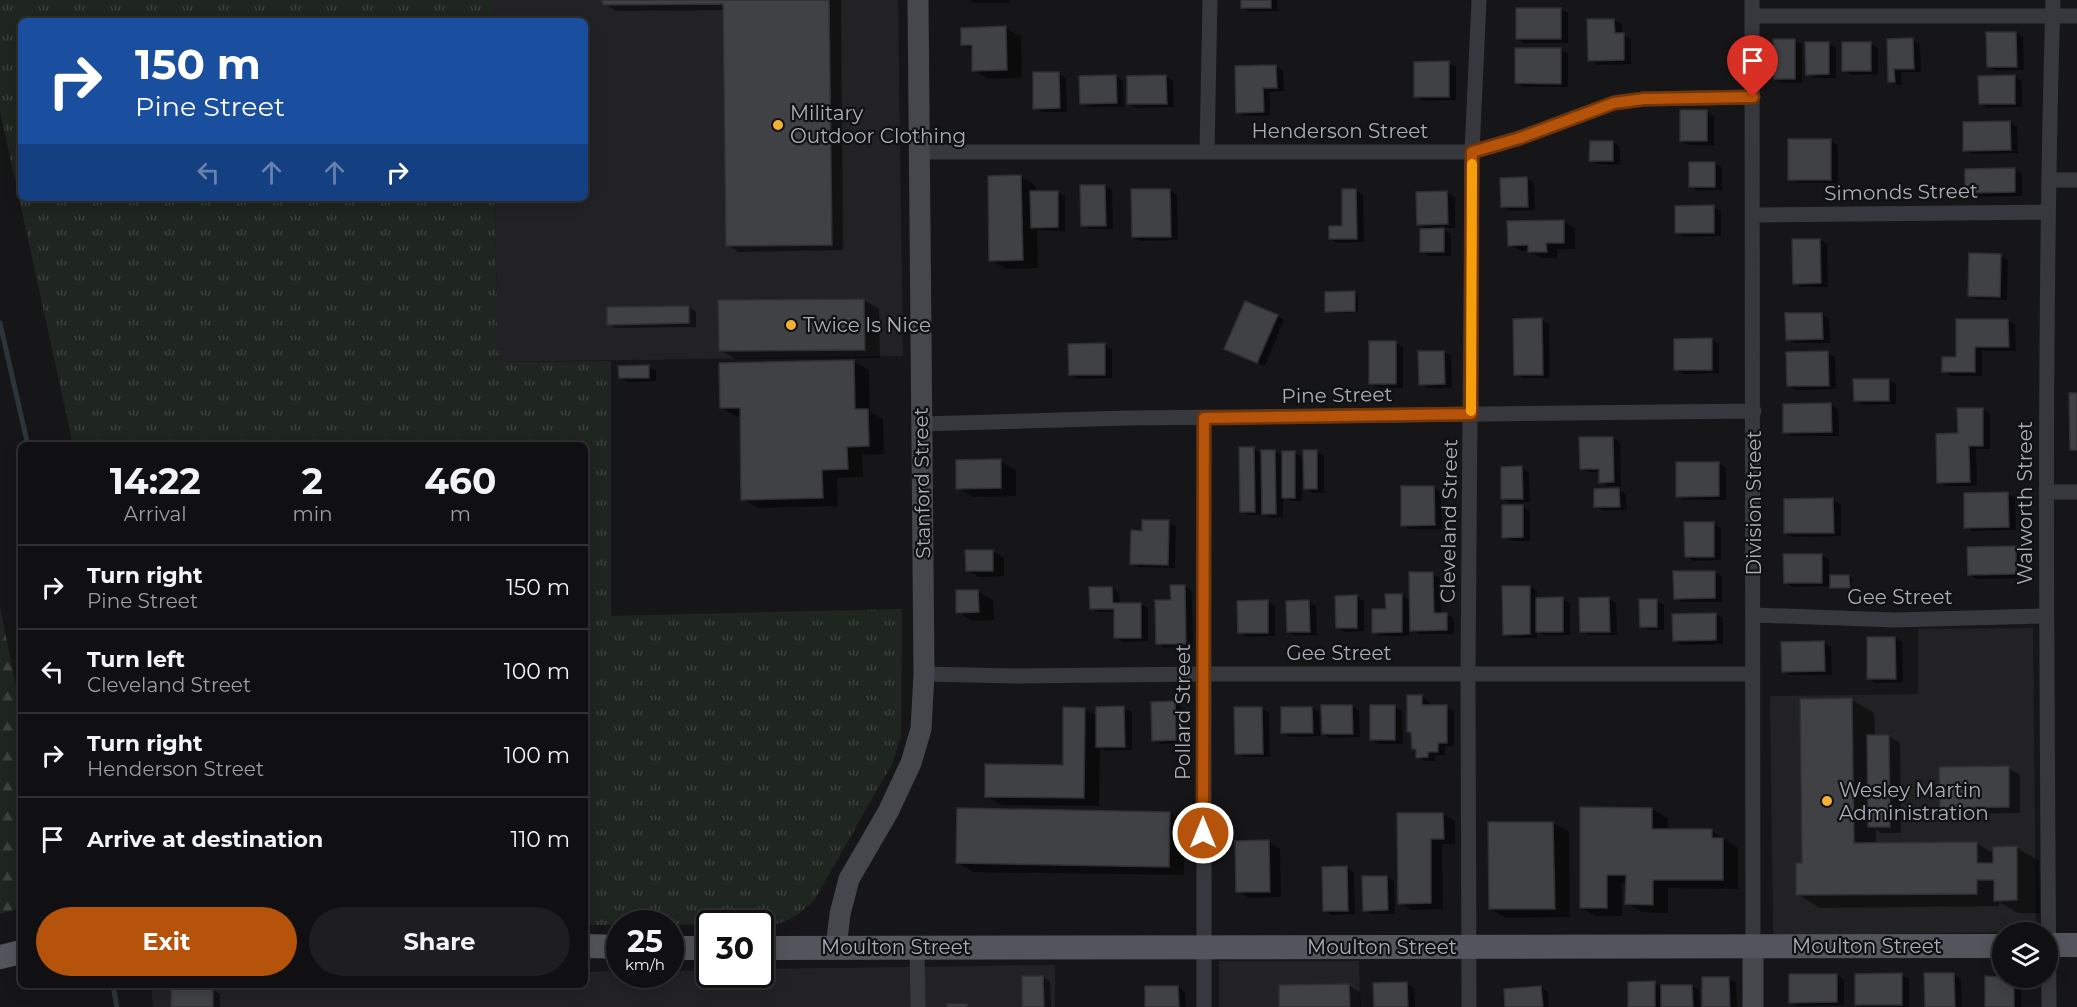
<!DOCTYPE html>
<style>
:root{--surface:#101012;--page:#1e1e20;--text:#f1f3f6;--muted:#9c9d9f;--line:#303032;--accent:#b45309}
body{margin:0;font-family:Montserrat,sans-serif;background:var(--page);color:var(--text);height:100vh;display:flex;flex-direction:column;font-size:22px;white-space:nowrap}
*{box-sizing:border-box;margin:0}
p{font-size:20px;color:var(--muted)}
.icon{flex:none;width:33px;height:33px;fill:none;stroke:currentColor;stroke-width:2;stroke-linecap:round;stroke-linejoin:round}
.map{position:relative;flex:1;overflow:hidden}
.panel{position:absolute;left:18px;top:442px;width:570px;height:546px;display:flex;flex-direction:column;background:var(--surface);border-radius:9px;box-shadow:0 3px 15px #0003,0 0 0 2px var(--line)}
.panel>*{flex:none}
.guide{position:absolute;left:18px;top:18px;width:570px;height:183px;border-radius:9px;box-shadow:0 3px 15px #0003,0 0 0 2px var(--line);background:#1a4fa0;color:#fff;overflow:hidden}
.controls{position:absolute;left:1992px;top:922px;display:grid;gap:12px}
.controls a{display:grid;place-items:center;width:66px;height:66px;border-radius:50%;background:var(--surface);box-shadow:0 3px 15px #0003,0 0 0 2px var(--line);font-size:30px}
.speed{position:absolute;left:606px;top:910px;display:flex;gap:12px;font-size:30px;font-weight:700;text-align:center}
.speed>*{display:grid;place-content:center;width:78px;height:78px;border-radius:50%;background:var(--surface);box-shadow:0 3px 15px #0003,0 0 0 2px var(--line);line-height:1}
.speed small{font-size:15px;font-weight:400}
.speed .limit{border:3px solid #111;border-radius:9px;background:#fff;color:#111}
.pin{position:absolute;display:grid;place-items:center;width:51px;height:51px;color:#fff;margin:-62px -26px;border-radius:50% 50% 50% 0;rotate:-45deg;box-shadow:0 0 6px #0007}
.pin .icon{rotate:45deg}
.me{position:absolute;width:66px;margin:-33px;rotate:0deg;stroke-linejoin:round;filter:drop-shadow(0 0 4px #0008)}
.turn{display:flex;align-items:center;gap:21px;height:126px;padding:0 18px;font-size:27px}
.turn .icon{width:78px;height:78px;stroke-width:2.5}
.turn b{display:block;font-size:42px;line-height:51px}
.lanes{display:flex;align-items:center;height:57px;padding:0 18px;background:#0003;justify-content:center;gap:30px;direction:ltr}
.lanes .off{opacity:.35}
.eta{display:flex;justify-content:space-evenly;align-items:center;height:102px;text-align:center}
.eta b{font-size:36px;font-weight:700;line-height:42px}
.cta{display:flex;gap:12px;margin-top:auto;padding:12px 18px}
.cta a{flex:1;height:69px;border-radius:36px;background:var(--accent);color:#fff;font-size:24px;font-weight:700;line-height:69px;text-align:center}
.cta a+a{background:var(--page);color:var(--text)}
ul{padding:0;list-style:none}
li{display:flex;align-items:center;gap:18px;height:84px;padding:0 18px;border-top:2px solid var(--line)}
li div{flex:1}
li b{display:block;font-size:22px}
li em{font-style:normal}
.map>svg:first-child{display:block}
.built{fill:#222225}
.grass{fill:url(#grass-tufts)}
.forest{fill:url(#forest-firs)}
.shadow{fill:#0007}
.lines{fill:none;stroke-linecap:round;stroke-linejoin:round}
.stream{stroke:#2c353c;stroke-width:5}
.building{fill:#404145;stroke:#303034;stroke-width:1.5}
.street{stroke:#37383d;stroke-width:15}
.secondary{stroke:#45474d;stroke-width:21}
.primary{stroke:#53555c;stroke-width:24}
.route-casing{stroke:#753606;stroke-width:15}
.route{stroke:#b45309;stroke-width:10}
.slow{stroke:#f59e0b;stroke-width:10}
.poi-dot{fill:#f2b134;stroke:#111113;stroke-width:2}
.labels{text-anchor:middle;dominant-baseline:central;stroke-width:4.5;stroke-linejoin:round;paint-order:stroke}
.poi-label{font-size:20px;fill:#a8adb8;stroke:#111113;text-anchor:start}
.street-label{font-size:20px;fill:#a8adb8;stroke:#111113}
</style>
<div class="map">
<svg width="2077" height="1007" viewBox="0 0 2077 1007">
<defs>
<pattern id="grass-tufts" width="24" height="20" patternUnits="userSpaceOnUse" patternTransform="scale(1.5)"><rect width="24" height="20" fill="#1e261f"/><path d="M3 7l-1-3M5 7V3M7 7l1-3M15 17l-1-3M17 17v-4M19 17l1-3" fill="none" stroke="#3c433d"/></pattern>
<pattern id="forest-firs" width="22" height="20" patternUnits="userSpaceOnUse" patternTransform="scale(1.5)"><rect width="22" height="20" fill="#1e261f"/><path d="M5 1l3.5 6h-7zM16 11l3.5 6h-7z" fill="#3c433d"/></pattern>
</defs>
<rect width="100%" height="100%" fill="#161618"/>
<!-- built -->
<path class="built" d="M492,0h406l5,356 -405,6 -3,-164h90v-177h-93z
M2033,628l3,304 -263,3 -3,-239 148,-2v-65z
M1219,961h140l1,46h-141z
M1055,965v42h-902l-2,-21h434v-14l34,-1 1,4h50l1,-4 38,-1 1,5h50l1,-6z"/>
<!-- grass -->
<path class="grass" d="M0,0h492v21h-471v177h474l3,164 113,-1v255l291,-7 -1,128 -9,27 -77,135c-16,16 -31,27 -54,27l-1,-2 -175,1v-479l-512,-1 -73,-334z"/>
<!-- forest -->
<path class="forest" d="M0,607l21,104v197l-21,6z"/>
<!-- shadow -->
<path class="shadow" d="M604,0h237l2,250 -104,2 -12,-7 -3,-235 -108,1 -12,-7z
M969,0h40v3h-35z
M1242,0h35l1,11 -28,1 -7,-5z
M1560,9l8,4v30h-43l-8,-4z
M1614,20l8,4v11l9,4v25l-34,1 -8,-5z
M1006,28l15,9 1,41 -33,1 -15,-9 -1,-20 -10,-6z
M2016,33l7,4 1,33 -28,1 -8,-5z
M1889,40h24l7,4 1,28h-20l1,13h-5l-7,-4z
M1795,41l7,4v38h-19l-8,-4z
M1828,43l8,5v30h-21l-7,-4z
M1870,43l8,5v26l-27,1 -7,-5z
M1561,50l7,4v33h-44l-8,-5z
M1448,63l8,4v33l-33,1 -7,-4z
M1276,66l7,5 1,20 -14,1v23l-25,1 -7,-4z
M1059,74l7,4 1,34h-25l-7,-4z
M1166,76l7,5 1,26 -38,1 -7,-4z
M2014,76l8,5v26l-34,1 -8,-4z
M1116,77l7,4 1,26h-35l-8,-4z
M1706,111l8,5v29h-25l-8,-5z
M2010,122l7,5 1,26 -46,1 -7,-4z
M1831,140l7,5v38h-41l-7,-4z
M1613,142l7,5v18l-22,-1 -7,-4z
M1715,163l7,5v22l-24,1 -7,-5z
M2015,169l7,5v22l-48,1 -8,-5z
M1021,177l15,9v7l21,-1 8,4v35l-28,-1 1,38 -32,1 -15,-9z
M1527,179l7,4 1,27 -25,1 -8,-5z
M1105,186l7,4 1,39h-23l-7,-4z
M1170,190l7,5 1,45 -38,1 -7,-4 -1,-46z
M1356,190l7,5 1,47 -26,1 -8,-4 14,-11z
M1418,193h29l8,4v31h-15l11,6v22h-22l-7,-4 7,-22 -11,-6z
M512,198h35v1h-33z
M1713,206l8,5v25l-37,1 -7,-5z
M1563,222l12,6v21h-18l1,9h-17l-11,-7h-9l-12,-6z
M1820,240l7,4 1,43h-26l-8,-4z
M2001,256l7,4 -1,40 -30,-1 -8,-4z
M1354,293l4,1v18l-28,1 -3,-2z
M864,300l15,9 1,49 -144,1 -16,-9z
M689,307l7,5v15l-80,1 -8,-4z
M1822,314l7,5 1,24h-35l-8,-4z
M1277,316l7,4 -19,46 -39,-17z
M1541,320l8,4 1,54h-27l-8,-4z
M2008,320l7,5 1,26h-34v25h-31l-7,-5 14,-13z
M1711,340l8,4v29l-36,1 -7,-5z
M1396,343l7,4v41h-25l-8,-5z
M1104,344l8,5v29l-34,1 -8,-5z
M1444,352l7,4 1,32h-24l-8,-4z
M1828,353l7,4 1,32 -40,1 -8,-5z
M854,361l15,9 1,42 13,7 1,35 -22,1 1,22 -26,1 1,28 -80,2 -15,-9 -2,-83 -4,1 -15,-9z
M648,367l8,4v10l-28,1 -8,-5z
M1889,380l7,4v20l-33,1 -8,-5z
M1831,405l7,4 1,27h-47l-7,-4z
M1982,409l8,5v35h-14l1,37h-31l-8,-4 21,-47z
M1613,438l7,4 1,44h-13l-8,-4v-10h-11l-8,-4z
M1253,448l9,6 12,-3 9,5 11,-3 8,4v44h-11l-8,-5v21l-12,1 -9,-6v3h-13l-7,-4z
M1316,451l8,5v37h-11l-8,-5z
M1000,461l16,9v26l-43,1 -15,-9z
M1718,463l8,5v32h-41l-7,-4z
M1522,468l7,4 1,30 -20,1 -7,-5z
M1434,488l7,4 1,37h-32l-8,-4z
M1619,490l7,4 1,16 -24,1 -8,-5z
M2008,494l7,4 1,32 -43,1 -7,-4z
M1833,500l8,4v32l-48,1 -7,-4 -1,-32z
M1522,506l8,5v30h-19l-7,-4z
M1168,522l8,4 -1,42 -36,-1 -7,-4 12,-31z
M1713,523l8,5v32l-27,1 -8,-5z
M2015,548l8,4v26l-46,1 -8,-5z
M992,551l12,7v18l-25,1 -12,-7z
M1821,555l8,4v18l20,-1 3,2v11h-17l-3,-3 -39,1 -8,-5z
M1715,572l7,4v26h-40l-7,-4z
M1432,574l8,4 1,36h6l7,5v15h-35l-10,-5v7h-28l-7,-4 13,-22 14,-15 10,6z
M1185,586l7,5 1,56 -28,1 -7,-5 14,-42v-14z
M1529,587l8,4v8h25l8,4v32l-25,1 -8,-5v7h-25l-8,-4z
M1112,588l7,5 1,11h20l8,4v33l-25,1 -7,-5 -1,-25h-16l-8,-4z
M978,592l15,8 1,20 -21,1 -15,-9z
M1356,597l8,4v30l-19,1 -8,-5z
M1609,599l7,4 1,32h-28l-7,-4z
M1656,601l8,4v25h-15l-8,-4z
M1267,602l8,4v30l-28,1 -8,-5z
M1309,602l7,4 1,29 -21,1 -8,-4z
M1715,614l8,4v26l-42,1 -7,-5z
M1895,638l7,4 1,40 -27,1 -7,-5z
M1824,643l7,4 1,28h-42l-7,-4z
M1422,696l7,5v6h17l8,4v35h-9v9h-10v6h-10l-7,-4 -1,-7 -4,-2v-15l-4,-2z
M1852,700l22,13 1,23h13l12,7 1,90h-20l-5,-3v14l100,-1 19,11 22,-6 22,13 1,52h-22l-19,-11v4l-179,2 -23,-14 6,-30z
M1175,703l7,4 1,36 -22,1 -8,-4z
M1352,706l7,5 1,26 -30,1 -7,-4v-27z
M1372,707h23l7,4 1,33h-24l-8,-5z
M1097,708h27l8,4v38l-27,1 -5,-4 -1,59 -97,-1 -16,-9 79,-30 19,-57 13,7z
M1282,708h30l7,4 1,24 -30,1 -8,-5z
M1262,709l7,4 1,44h-26l-7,-4z
M2008,768l12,7v38l-67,1 -12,-7z
M1582,809h70l16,9v12l44,1 26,17v41l-70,-1v25l-26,-1 -15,-9v-20h-5v33h-25l-16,-8z
M1170,813l15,9 -1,53 -211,-3 -15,-9z
M1443,814l12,7v23h-13l1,65 -32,1 -11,-7z
M1553,823l16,9 1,85 -64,1 -16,-9 -1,-85z
M1269,842l11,7 1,48 -32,1 -11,-7z
M1347,868l7,4 1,42 -23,1 -8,-5z
M1387,877l7,4 1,33h-23l-8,-4z
M1954,974l7,5 1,28h-36z
M1837,975l7,4v26l-46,1 -7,-4z
M1902,975l7,4v28h-47l-5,-3z
M1043,977l7,5 1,25h-27z
M1729,978l7,4 1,25h-33z
M2002,978h12l7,4v25h-35z
M1654,983l7,4 31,-1 7,4 1,17h-70z
M1407,984l7,4 1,19h-40z
M1349,986l11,6 1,15h-80z
M1178,987l7,5 1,15h-40z
M1541,988l7,4 1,15h-43z
M213,990l7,4v13h-47z"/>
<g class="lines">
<!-- stream -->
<path class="stream" d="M0,323l28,123
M113,986l4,21"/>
</g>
<!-- building -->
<path class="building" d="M602,0h227l3,245 -106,1 -3,-242 -120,1z
M1241,0h30v8h-30z
M1516,8h45v31h-45z
M1587,19h27l1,14h9v27l-36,1z
M1006,26l1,44 -35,1v-26h-11v-17z
M1986,32h30l1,35h-30z
M1913,38l1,31h-20l1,13h-7l-1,-43z
M1773,39h22v40h-21z
M1805,42h24v32l-23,1z
M1842,42h29v29h-29z
M1515,48h46v36l-46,-1z
M1449,61v36h-35v-35z
M1276,65l1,23h-14l1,24 -28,1 -1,-47z
M1033,72h26l1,36 -27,1z
M1116,75l1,28 -37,1 -1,-28z
M1166,75l1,29h-40v-28z
M2015,75v29h-36l-1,-28z
M1680,110h27v31h-27z
M2010,121l1,29 -48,1v-29z
M1788,139h43v41h-43z
M1590,141h23v20h-24z
M1689,162h26v25h-26z
M2015,168v24l-50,1v-24z
M1021,175l2,85 -34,1 -1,-85z
M1527,177l1,30h-27l-1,-29z
M1080,185h25l1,41h-25z
M1131,189h39l1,48h-39z
M1342,189h14l1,50h-28v-13h13z
M1030,191h28v36l-27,1z
M1447,191l1,33 -31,1 -1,-33z
M1714,205v28h-39v-27z
M1564,220v23h-18l1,9h-19v-7l-20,1 -1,-25z
M1444,228v24h-24v-23z
M1792,239h28l1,44 -28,1z
M1969,253l32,1 -1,43 -32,-1z
M1355,291v20l-30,1v-20z
M864,299l1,51 -146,1 -1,-51z
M1245,301l33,14 -21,48 -33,-14z
M689,306v17l-82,2v-18z
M1785,313h37l1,26 -37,1z
M1542,318l1,57h-29l-1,-56z
M1956,319h52l1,28h-34v25h-33v-15h14z
M1712,338v32h-38v-31z
M1369,341h27v43h-27z
M1105,343v32h-36l-1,-31z
M1418,351h26l1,33 -26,1z
M1828,351l1,35h-42l-1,-34z
M854,360l1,49h13l1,37 -22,1 1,22 -26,1 1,28 -82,2 -1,-92h-20l-1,-45z
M649,365v13h-30l-1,-12z
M1853,379h36v22h-35z
M2069,393h8v57h-7z
M1831,403l1,29 -49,1v-29z
M1957,408h26v38h-14l1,36 -33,1 -1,-49 22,-1z
M1579,437h34l1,45 -15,1v-14h-19z
M1239,447h15l1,65h-15z
M1261,450h14l1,64h-14z
M1303,450h14v39h-13z
M1282,451h13v47h-13z
M1001,459v29l-45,1v-29z
M1676,462h43v34l-43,1z
M1522,466l1,33h-22v-32z
M1401,486h33l1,39 -34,1z
M1619,488l1,19h-26v-18z
M2008,492l1,35 -45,1v-35z
M1833,498l1,35h-50v-34z
M1502,505h21v32l-21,1z
M1142,520h27l-1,45 -38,-1 1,-34 11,1z
M1684,522h30v35h-29z
M2016,546v28l-48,1 -1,-28z
M965,550h28v21h-27z
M1783,554h39v29h-38z
M1673,571h42v27l-41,1z
M1409,572h24l1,41h13v17l-37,1z
M1830,575h19l1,13h-20z
M1170,585h15l1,59h-30l-1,-44h16z
M1502,586h28v48l-27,1z
M1089,587h23l1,16h28v35h-27v-29h-24z
M956,590h22l1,22 -23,1z
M1385,594h17v38l-30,1v-24h14z
M1357,595v33h-21l-1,-32z
M1563,597v35h-27v-34z
M1609,597l1,35h-30l-1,-34z
M1639,599h18v28h-17z
M1268,600v33h-30l-1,-32z
M1309,600l1,32h-23l-1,-31z
M1716,613v27l-43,1 -1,-27z
M1867,637h28l1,42h-29z
M1824,641l1,30 -43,1 -1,-30z
M1407,695h15v10h25v38h-9v9h-10v5l-12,1v-9h-4l-1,-17h-4z
M1852,698l2,145 123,-1v21h16v-16l24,-1v54l-23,1v-21h-17v14l-181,1v-32h6l-2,-164z
M1175,701l1,39 -24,1 -1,-39z
M1321,705h31l1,29h-31z
M1370,705h25v35h-25z
M1124,706l1,41h-29v-40z
M1063,707l22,1 -1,90 -99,-1v-33l78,1z
M1234,707h28l1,47h-28z
M1281,707h31l1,26h-32z
M1867,735h22l1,92h-22z
M2009,766v41l-69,1 -1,-41z
M1580,807l72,1v21h60v9h11v42h-70v25l-28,-1 1,-29h-19v33h-27z
M957,808l213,4 -1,55 -213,-4z
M1397,813h46l1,26h-13v64l-33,1z
M1488,822h65l2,87h-66z
M1269,840l1,52h-34l-1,-51z
M1347,866l1,45h-25l-1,-44z
M1362,876h25l1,34 -25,1z
M1902,973v32h-47v-31z
M1924,973h30l1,34h-30z
M1789,974h48v28l-48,1z
M1022,976h21l1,31h-22z
M1985,976l29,2v29h-29z
M1702,977h27l1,30h-28z
M1655,981v26h-27v-25z
M1407,982l1,25h-34l-1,-24z
M1349,984l1,23h-71v-22z
M1661,985h31l1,22h-32z
M1145,986h33l1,21h-34z
M1541,986l2,21h-38l-1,-18z
M213,988v19h-42v-18z
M947,1004h20v3h-20z"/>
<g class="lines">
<!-- street -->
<path class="street" d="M1752,0l1,946
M1752,16h325
M1207,151l3,-151
M919,152h553l47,-14 95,-35 30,-4 109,-2
M2049,180h28
M1754,215l294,-3
M1204,418v589
M921,424l207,-6 626,-7
M2047,492h30
M1754,615l140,5 152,-4
M924,674l92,2 188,-2h549
M917,947l1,60
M1469,1007l-1,-333 4,-522 7,-152
M2049,1007c-2,-336 -6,-671 4,-1007"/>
<!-- secondary -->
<path class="secondary" d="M836,948l4,-34 9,-35 39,-67 23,-49 10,-34 3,-55 -6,-674
M1753,1007v-61"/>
<!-- primary -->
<path class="primary" d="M2048,945h29
M585,946l35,1
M670,948h40
M760,948l1242,-2
M0,957l21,-5"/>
</g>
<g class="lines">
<!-- route casing -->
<g class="route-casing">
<path id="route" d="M1203,833l1,-415 267,-4 1,-262 48,-14 94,-35 30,-4 109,-2"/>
</g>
<!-- route -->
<use href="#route" class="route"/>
<!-- slow -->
<path class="slow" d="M1471,411l1,-247"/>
</g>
<!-- markers -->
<g class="poi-dot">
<circle cx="778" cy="125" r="6"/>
<circle cx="791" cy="325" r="6"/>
<circle cx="1827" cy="801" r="6"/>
</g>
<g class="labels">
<!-- poi labels -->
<g class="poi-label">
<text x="790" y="113">Military<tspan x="790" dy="23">Outdoor Clothing</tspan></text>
<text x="803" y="325">Twice Is Nice</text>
<text x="1839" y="790">Wesley Martin<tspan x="1839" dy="23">Administration</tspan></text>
</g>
<!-- street labels -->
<g class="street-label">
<text x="1340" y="131">Henderson Street</text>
<text transform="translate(1901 192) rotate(-1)">Simonds Street</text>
<text transform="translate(1337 395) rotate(-1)">Pine Street</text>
<text transform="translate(922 483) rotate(-91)">Stanford Street</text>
<text transform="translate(1754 503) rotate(-90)">Division Street</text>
<text transform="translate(2025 503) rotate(-90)">Walworth Street</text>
<text transform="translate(1449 521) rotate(-89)">Cleveland Street</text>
<text x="1900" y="597">Gee Street</text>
<text x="1339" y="653">Gee Street</text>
<text transform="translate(1183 712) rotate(-90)">Pollard Street</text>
<text x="1867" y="946">Moulton Street</text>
<text x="896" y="947">Moulton Street</text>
<text x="1382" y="947">Moulton Street</text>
</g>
</g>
</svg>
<div class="controls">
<a><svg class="icon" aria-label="layers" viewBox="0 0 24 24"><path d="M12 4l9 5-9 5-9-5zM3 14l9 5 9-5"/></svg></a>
</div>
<div class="speed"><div>25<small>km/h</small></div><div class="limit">30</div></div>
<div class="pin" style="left:1753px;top:97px;background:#d93025"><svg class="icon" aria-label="arrive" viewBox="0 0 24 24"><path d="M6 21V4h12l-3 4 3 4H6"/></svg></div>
<svg class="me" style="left:1203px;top:833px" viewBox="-20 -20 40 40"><circle r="17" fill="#b45309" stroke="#fff" stroke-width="3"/><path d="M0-11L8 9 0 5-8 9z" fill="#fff"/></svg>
<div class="guide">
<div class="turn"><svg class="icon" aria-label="right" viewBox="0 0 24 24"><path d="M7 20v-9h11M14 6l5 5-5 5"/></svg><div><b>150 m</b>Pine Street</div></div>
<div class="lanes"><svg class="icon off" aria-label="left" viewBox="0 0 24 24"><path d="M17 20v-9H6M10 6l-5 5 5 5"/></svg><svg class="icon off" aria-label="ahead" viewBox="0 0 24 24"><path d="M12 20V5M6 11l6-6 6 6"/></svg><svg class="icon off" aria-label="ahead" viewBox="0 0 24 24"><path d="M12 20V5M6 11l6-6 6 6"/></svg><svg class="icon" aria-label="right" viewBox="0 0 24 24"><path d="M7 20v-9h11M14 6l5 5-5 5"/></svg></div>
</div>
<section class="panel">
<div class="eta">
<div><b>14:22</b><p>Arrival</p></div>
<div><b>2</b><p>min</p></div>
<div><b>460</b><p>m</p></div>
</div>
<ul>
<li><svg class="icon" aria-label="right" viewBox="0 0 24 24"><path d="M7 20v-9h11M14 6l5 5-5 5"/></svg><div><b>Turn right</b><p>Pine Street</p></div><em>150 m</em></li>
<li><svg class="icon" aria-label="left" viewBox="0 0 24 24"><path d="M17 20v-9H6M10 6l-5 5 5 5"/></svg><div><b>Turn left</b><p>Cleveland Street</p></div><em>100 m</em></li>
<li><svg class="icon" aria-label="right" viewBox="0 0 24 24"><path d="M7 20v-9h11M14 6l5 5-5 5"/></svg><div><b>Turn right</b><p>Henderson Street</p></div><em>100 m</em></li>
<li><svg class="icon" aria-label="arrive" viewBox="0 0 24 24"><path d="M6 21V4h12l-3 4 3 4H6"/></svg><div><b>Arrive at destination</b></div><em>110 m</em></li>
</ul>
<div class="cta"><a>Exit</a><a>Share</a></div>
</section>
</div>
